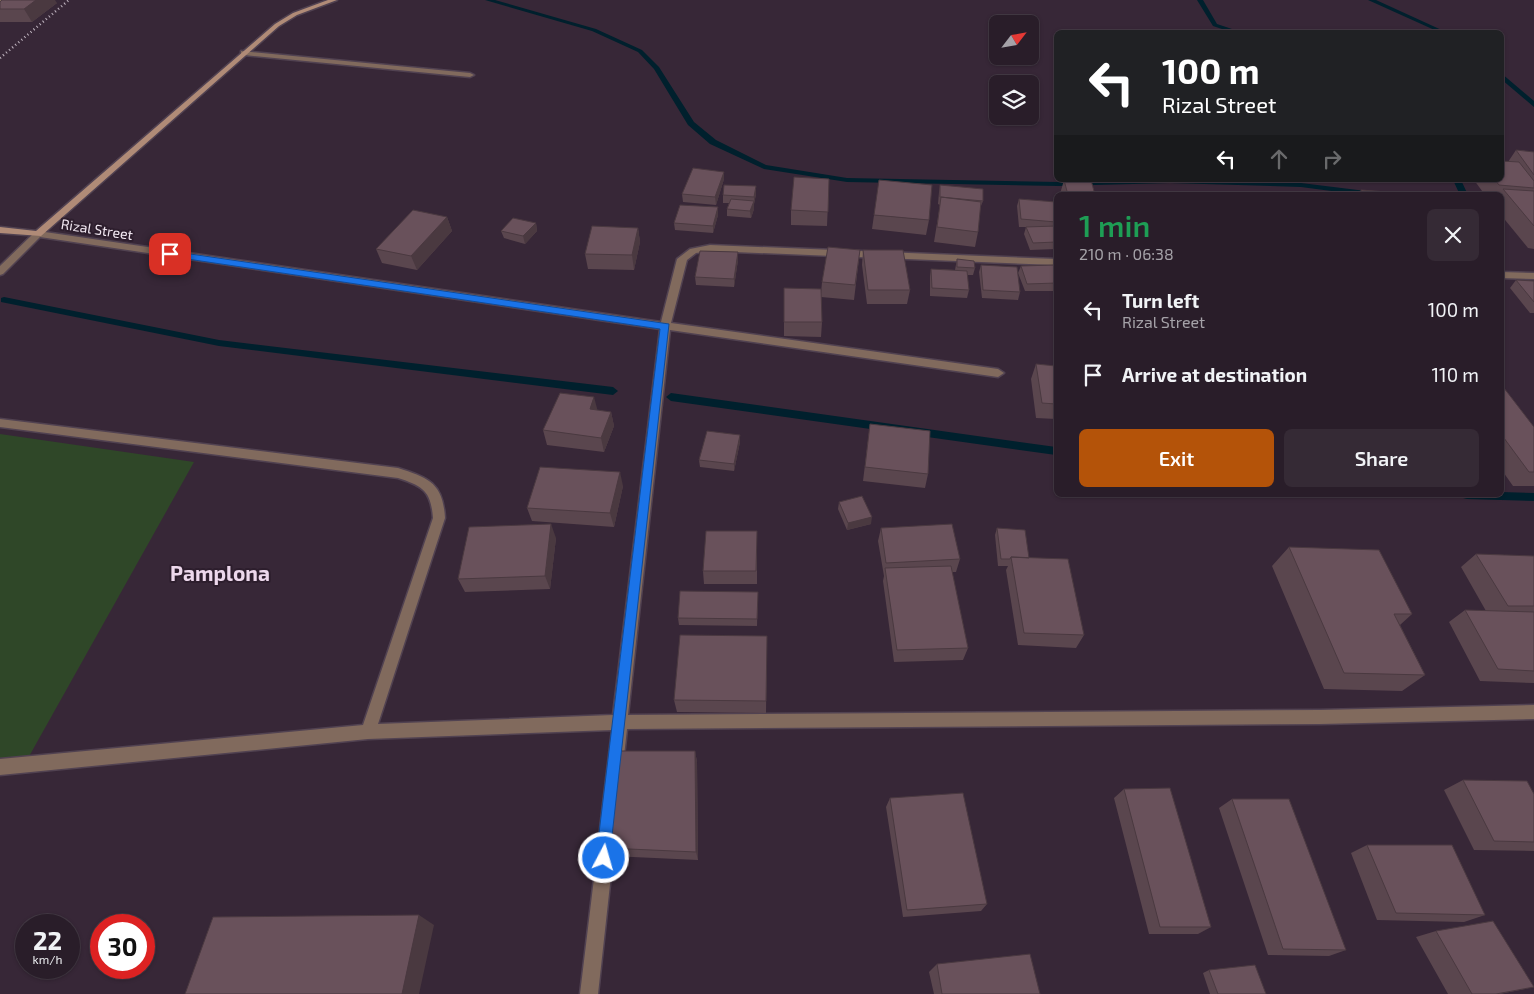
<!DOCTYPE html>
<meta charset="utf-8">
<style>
:root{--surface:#291d29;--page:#352a35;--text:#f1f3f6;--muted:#a5a2a8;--line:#453b46;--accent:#b45309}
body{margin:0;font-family:"Exo 2",sans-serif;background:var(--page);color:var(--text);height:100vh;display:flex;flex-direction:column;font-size:19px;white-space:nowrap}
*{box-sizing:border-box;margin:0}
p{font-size:16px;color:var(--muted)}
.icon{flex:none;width:28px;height:28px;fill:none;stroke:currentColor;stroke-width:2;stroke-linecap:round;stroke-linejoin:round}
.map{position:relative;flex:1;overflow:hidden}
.side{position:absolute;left:1054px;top:192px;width:450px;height:305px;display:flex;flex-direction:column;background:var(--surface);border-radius:8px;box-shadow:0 1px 4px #0004,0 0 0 1px var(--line)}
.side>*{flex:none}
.banner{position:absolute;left:1054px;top:30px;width:450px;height:152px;border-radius:8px;box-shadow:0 1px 4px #0004,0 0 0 1px var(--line);background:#202124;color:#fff;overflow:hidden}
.needle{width:32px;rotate:59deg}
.fabs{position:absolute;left:989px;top:15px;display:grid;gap:10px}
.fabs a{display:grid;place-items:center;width:50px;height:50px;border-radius:8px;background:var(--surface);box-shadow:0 1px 4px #0004,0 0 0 1px var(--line);font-size:25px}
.speed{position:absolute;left:15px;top:914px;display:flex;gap:10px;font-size:25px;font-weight:700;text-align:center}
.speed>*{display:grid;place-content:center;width:65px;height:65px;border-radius:50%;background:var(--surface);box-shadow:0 1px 4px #0004,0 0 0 1px var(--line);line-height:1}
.speed small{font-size:12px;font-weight:400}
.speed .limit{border:8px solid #d22;background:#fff;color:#111}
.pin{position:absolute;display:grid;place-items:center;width:42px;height:42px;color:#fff;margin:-21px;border-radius:10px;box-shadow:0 2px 8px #0006}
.me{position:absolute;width:55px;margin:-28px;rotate:6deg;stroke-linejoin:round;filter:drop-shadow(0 0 4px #0008)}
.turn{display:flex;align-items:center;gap:18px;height:105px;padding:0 25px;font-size:22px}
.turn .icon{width:65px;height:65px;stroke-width:2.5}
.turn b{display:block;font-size:35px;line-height:42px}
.lanes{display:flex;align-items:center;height:48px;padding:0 25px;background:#0003;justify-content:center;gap:25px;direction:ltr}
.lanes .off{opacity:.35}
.round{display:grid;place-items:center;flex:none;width:52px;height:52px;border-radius:8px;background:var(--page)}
.headline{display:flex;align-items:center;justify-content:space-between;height:85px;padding:0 25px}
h1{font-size:30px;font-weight:600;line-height:38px;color:#1e9e55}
.button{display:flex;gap:10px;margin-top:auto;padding:10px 25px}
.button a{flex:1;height:58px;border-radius:8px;background:var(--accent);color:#fff;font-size:20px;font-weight:600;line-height:58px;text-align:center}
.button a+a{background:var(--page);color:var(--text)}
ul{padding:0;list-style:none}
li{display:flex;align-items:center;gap:15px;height:65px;padding:0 25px}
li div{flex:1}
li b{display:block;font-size:19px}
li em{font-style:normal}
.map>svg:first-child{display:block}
.green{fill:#2f4728}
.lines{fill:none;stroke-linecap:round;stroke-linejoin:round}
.stream{fill:#00202d;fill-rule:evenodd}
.street-casing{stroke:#514251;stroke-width:3}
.secondary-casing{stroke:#514251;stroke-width:3}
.street{fill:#816a5d;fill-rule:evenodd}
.secondary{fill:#b08b77;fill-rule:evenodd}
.rail{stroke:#c0b5c0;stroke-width:2.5;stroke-dasharray:1 3;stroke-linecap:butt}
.wall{fill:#5a464e}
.shaded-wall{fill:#4a3940}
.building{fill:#69515b;stroke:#4a3940}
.route{fill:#1a73e8;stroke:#114b97}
.labels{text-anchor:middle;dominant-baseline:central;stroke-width:4;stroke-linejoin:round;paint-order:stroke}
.far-street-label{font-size:14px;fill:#f1e7f1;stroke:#2d1e2d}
.district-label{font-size:21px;font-weight:bold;fill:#edd8ec;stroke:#2d1e2d}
</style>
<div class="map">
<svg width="1534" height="994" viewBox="0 0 1534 994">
<rect width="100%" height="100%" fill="#372737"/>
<!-- green -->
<path class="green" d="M0,434l194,28 -167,298 -27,1z"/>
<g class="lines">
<!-- stream -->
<path class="stream" d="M485,0h10l101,29 46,21 17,17 35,55 22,18 50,25 81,13 211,4 157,-2 86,3 81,10 4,2h-24l-61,-8 -131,-4 -112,3 -211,-4 -83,-13 -54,-25 -22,-19 -34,-56 -16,-17 -46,-21z
M1197,0h6l14,24 21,7 1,1h-8l-18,-6z
M1368,0h8l70,32h-7z
M1501,73l33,28v6l-33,-28z
M1453,180h8l7,15h-8z
M4,297l215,43 394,47 5,4 -5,4 -394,-49 -218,-44v-4z
M671,393l385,54v8l-385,-54 -5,-4z
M1501,492l33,1v8l-67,-2 -4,-1 -2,-3h40z"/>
<!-- street casing -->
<g class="street-casing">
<path id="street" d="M0,0h4l-4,3z
M241,51l229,22 4,2 -4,2 -226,-22h-3z
M38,231l623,91 16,-63 13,-10 20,-4 346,14v6l-346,-14 -14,2 -9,7 -16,63 327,46 6,4 -6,4 -328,-47 -42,385 692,-5 214,-5v14l-214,5 -693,5 -29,265h-18l32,-264 -244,9 -368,36v-16l363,-34 70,-207c-2,-27 -10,-32 -35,-40l-398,-51v-8l398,49c31,10 45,15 47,50l-67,206 235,-9 47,-386 -620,-92 -37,37 -3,1v-9l35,-34z
M1501,272l33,1v6l-33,-1z"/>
</g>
<!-- secondary casing -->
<g class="secondary-casing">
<path id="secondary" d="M328,0h9l-40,15 -18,11 -238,210 -41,-3v-6l36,4 239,-207 18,-11z"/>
</g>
<!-- street -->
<use href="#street" class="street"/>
<!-- secondary -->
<use href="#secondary" class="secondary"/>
<!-- rail -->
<path class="rail" d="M0,58l69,-58"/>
</g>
<!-- wall -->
<path class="wall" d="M0,2l57,1 -25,19h-32z
M1516,150l18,2v97l-6,-1 -27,-33v-20h-16l-11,-15h27l7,-18z
M724,172v7l-8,26 -33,-3 -1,-8z
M829,179l-2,47 -36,-1v-15z
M1064,180h27l4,15h-35v-1z
M940,185l43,16 -3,7 -2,24 -3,15 -41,-5 6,-37 -2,-1 1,-12z
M756,186v8l-2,10v5l-3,9 -24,-2v-7l2,-6h-6v-8z
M1361,190l41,5h-44z
M1019,199l37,3v47l-26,1 -6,-16 2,-7h-7l-2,-21z
M718,215l-5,18 -38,-3 -1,-7z
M874,215l55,5 -3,15 -54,-6z
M447,217l5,14 -35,39 -35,-7 -6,-14z
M536,223l1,8 -12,13 -21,-6 -3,-7z
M638,228l2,14 -6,28 -46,-1 -3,-15z
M860,250l-6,50 -33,-3 1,25 -1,15 -37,-1v-48l37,5 1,-11z
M863,250l47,40 -3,14h-40l-5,-39z
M957,259l18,9 -2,7h-6l2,15 -2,8 -37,-2v-20l1,-7 24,1z
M738,260l-4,27 -38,-2 -1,-8z
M981,265l39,27 -2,8 -36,-2 -3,-26z
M1021,266l35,5v20h-31l-7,-18z
M1516,280l18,1v32h-4l-20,-25z
M1036,364l20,2v53l-20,-1 -5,-39z
M1501,388l33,39v59h-21l-12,-17z
M597,410l14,2 3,14 -10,26 -57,-7 -4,-15z
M870,424l58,50 -3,14 -62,-7z
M740,442l-6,29 -34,-4 -1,-7z
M623,486l-9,41 -82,-6 -5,-13z
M839,502l32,22 -24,6 -9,-21z
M881,528l79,31 -4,13h-4l16,76 -5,12 -69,2 -11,-81 1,-5 -6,-35z
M997,528l32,30 55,77 -8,13 -58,-3 -12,-75 2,-4h-10l-3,-31z
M757,531v53h-53l-1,-13z
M556,538l-6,51 -85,3 -7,-13z
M1289,547l123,67 -12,11 25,50 -23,16 -78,-2 -52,-123z
M1476,554l58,2v127l-54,-2 -31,-59 16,-12 21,1 -25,-44z
M758,592l-1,34 -78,-1 -1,-7z
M767,636l-1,77 -89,-1 -3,-12z
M695,751l2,11 1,98 -87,-4 -4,-8z
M1463,780l71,14v57l-60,-1 -30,-60z
M1124,789l87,138 -13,7h-49l-35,-136z
M890,798l97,106 -6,7 -78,6 -17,-110z
M1232,799l114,151 -17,6 -61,-1 -49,-147z
M1367,845l118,70 -21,7 -87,-2 -26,-67z
M1436,931l98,56 -34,7h-52l-32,-57z
M937,964l103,30h-106l-5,-22z
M1209,970l57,24h-56l-7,-21z"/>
<!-- shaded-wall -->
<path class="shaded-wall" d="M36,0h19l2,3 -25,19 -8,-13z
M724,172v7l-8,26 -1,-8z
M756,186v8l-2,10v-7z
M754,201v8l-3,9 -1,-7z
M718,207v8l-5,18v-7z
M447,217l5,14 -35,39 -6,-14z
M536,223l1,8 -12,13 -2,-8z
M638,228l2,14 -6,28 -2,-15z
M738,252v8l-4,27v-8z
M594,397l4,15 -8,-3z
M611,412l3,14 -10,26 -3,-14z
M740,435v7l-6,29v-7z
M620,472l3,14 -9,41 -4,-14z
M872,517l-1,7 -24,6 1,-7z
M551,524l5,14 -6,51 -5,-13z
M695,751l2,11 1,98 -2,-8z
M419,915l15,10 -15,69h-17z"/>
<!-- building -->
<path class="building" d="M2,0h34l-12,9h-24v-7z
M1516,150l18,2v23z
M1501,161l18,1 15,19v7l-35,-3 -4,-5h6z
M693,168l31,4 -9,25 -33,-3z
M794,177l35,2 -1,33 -37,-2z
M879,180l53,5 -3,35 -55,-5z
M1064,180h27l4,15h-27z
M724,185l32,1 -2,11 -31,-2z
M940,185l43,4v12l-43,-4z
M1503,189l31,2v35z
M1361,190l40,3 1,2h-38z
M941,197l40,5 -3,30 -41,-5z
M731,199l23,2 -4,10 -23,-2z
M1019,199l37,3v20l-35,-3z
M680,205l38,2 -5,19 -39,-3z
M413,210l34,7 -36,39 -35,-7z
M513,218l23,5 -13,13 -22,-5z
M592,226l46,2 -6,27 -47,-1z
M1056,226v16l-23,1 -7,-16z
M828,247l32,3 -5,35 -33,-3z
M863,250h40l7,40h-42z
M700,251l38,1 -4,27 -39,-2z
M957,259l17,2 1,7 -18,-1z
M981,265l36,2 3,25 -37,-2z
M1054,265l2,6v12l-29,1 -6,-18z
M931,269l36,2 2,19 -37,-2z
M1516,280l18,1v21z
M784,288l37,1 1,33h-38z
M1036,364l20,2v38l-14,-1z
M1501,388h3l30,39v45h-5l-28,-38z
M560,393l34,4 -4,12 21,3 -10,26 -58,-8z
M870,424l60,7 -2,43 -63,-7z
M707,431l33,4 -6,29 -35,-4z
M540,467l80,5 -10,41 -83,-5z
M862,496l10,21 -24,6 -9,-21z
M551,524l-6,52 -87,3 11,-52z
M952,524l8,35 -74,4 -5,-35z
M997,528l28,2 4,28 -18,-1 -1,2h-9z
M706,531h51l-1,40h-53z
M1289,547l90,3 33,64h-18l31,61 -81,-2z
M1476,554l58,2v50h-26z
M1011,557l57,2 16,76 -60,-2z
M951,566l17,82 -71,2 -12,-82z
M680,591l78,1 -1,27 -79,-1z
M1465,610l69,2v59l-36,-2z
M680,635l87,1 -1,65 -92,-1z
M615,751h80l1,101 -89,-4z
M1463,780l64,1 7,13v48l-40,-1z
M1170,788l41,139h-51l-36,-138z
M963,793l24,111 -80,6 -17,-112z
M1232,799h57l57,151 -63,-1z
M1367,845h85l33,70 -89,-2z
M419,915l-17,79h-217l28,-77z
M1493,921l41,66 -38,7h-24l-36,-63z
M1030,954l10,40h-98l-5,-30z
M1255,965l11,29h-48l-9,-24z"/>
<!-- route -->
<path class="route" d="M170,251l499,73 -60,539 -5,3 -6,-3 -2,-5 64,-529 -493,-73v-4z"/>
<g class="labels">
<!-- far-street labels -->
<g class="far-street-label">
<text transform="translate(97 229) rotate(9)">Rizal Street</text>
</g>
<!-- district labels -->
<g class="district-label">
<text x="220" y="572">Pamplona</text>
</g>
</g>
</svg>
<div class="fabs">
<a><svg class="needle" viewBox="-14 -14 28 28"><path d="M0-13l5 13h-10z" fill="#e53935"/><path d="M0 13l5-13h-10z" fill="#a5a2a8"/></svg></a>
<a><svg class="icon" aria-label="layers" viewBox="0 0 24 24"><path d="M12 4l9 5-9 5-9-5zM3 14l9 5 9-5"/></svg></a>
</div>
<div class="speed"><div>22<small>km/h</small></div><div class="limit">30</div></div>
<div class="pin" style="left:170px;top:254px;background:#d93025"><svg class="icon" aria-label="arrive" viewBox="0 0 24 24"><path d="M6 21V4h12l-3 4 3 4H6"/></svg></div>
<svg class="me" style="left:604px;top:858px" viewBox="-20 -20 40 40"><circle r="17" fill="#1a73e8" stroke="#fff" stroke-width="3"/><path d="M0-11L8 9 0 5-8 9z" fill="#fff"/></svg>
<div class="banner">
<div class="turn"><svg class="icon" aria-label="left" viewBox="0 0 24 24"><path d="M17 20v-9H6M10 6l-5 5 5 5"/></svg><div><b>100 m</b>Rizal Street</div></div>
<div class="lanes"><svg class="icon" aria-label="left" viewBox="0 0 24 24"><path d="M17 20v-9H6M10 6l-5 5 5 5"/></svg><svg class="icon off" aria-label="ahead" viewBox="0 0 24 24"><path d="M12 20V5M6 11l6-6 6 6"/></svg><svg class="icon off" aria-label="right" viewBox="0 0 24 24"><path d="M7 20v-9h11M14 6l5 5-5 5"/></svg></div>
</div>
<section class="side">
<div class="headline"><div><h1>1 min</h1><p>210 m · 06:38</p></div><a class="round"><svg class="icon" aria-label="close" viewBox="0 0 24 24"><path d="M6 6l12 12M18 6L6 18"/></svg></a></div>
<ul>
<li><svg class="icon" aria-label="left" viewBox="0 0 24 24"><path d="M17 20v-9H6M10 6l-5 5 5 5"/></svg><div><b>Turn left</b><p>Rizal Street</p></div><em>100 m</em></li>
<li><svg class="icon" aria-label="arrive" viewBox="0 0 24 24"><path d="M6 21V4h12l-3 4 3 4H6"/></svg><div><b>Arrive at destination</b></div><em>110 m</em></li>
</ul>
<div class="button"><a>Exit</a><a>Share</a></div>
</section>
</div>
